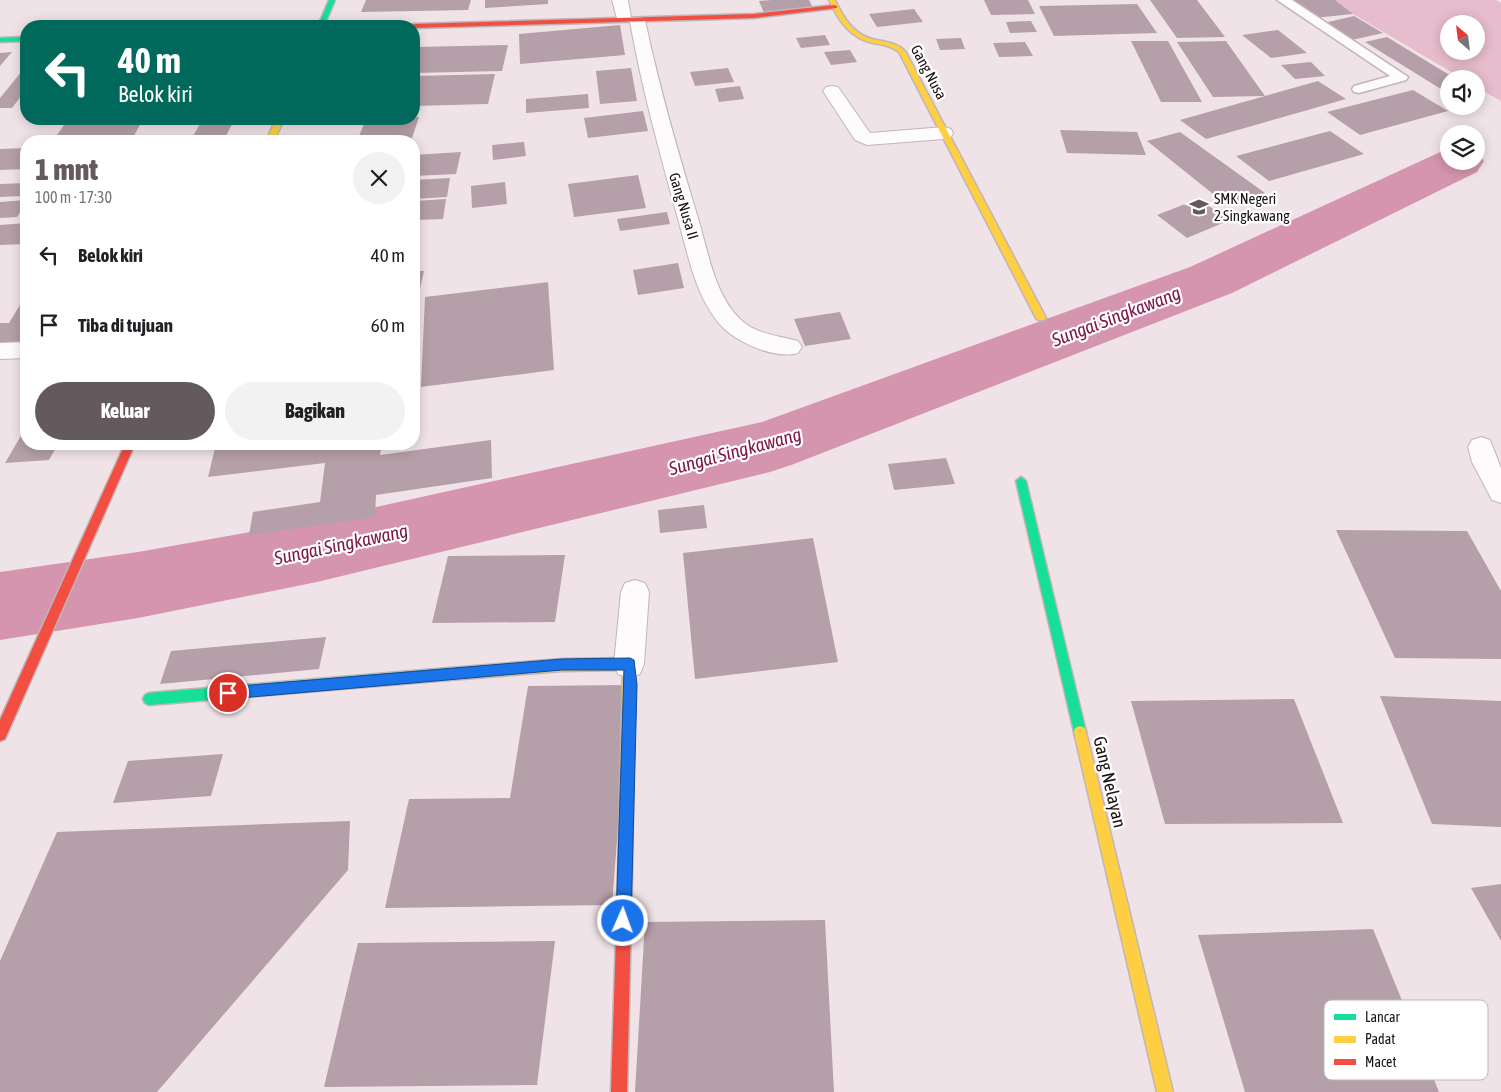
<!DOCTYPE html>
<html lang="id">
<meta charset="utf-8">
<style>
:root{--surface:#fff;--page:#f2f2f2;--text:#202124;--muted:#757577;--accent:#645a5e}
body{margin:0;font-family:"Asap Condensed",sans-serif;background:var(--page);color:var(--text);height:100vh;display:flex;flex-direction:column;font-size:19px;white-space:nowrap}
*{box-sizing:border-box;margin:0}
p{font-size:16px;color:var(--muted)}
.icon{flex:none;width:28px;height:28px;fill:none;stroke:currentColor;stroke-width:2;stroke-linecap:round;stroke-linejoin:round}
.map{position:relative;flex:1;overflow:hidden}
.sheet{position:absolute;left:20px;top:135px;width:400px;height:315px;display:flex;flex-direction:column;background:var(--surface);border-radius:20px;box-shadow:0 2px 12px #0003}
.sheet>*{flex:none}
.banner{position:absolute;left:20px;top:20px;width:400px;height:105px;border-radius:20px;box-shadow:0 2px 12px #0003;background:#00695c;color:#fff;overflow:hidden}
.needle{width:32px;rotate:332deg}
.buttons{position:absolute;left:1440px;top:15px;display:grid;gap:10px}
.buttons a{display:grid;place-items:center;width:45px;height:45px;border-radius:50%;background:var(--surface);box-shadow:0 2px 12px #0003;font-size:25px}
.pin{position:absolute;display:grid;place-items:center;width:42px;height:42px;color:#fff;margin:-21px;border:2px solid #fff;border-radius:50%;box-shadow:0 1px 5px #0007}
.me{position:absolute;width:55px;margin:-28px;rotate:2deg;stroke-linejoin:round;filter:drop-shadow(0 0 4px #0008)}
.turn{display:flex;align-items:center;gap:18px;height:105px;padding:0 15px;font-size:22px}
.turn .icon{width:65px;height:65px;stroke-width:2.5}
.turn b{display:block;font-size:35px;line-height:42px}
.round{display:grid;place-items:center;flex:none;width:52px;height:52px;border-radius:26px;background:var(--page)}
.head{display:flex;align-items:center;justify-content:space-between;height:85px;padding:0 15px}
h1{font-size:30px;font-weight:800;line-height:38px;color:var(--accent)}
.primary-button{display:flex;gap:10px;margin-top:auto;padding:10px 15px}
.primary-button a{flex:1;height:58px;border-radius:30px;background:var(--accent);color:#fff;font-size:20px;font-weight:800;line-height:58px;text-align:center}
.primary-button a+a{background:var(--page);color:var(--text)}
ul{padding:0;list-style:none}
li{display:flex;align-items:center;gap:15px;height:70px;padding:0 15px}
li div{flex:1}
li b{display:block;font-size:19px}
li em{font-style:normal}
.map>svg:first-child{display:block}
.green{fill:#e7bccc;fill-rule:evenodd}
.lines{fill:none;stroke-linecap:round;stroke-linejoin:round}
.river{fill:#d595ae;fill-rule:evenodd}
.building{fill:#b59fa8}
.lane-casing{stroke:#c0b5b9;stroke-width:3}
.street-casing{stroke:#c0b5b9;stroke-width:2}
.fast-casing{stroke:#c0b5b9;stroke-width:3}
.slow-casing{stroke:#c0b5b9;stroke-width:3}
.jam-casing{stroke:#c0b5b9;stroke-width:3}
.lane{fill:#fdfbfb;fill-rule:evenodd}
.street{fill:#fdfbfb;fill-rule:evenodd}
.fast{fill:#16e098;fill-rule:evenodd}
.slow{fill:#ffcf43;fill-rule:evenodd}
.jam{fill:#f24e42;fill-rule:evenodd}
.route{fill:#1a73e8;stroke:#114b97}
.labels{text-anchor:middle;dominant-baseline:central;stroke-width:4.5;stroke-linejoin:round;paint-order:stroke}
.far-street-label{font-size:15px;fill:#191114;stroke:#fff}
.far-poi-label{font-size:15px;fill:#191114;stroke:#fff;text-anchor:start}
.street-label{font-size:18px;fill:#191114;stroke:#fff}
.water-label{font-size:19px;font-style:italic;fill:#80184c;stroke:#fff}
.key{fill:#fff;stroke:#bab8b8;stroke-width:1}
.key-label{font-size:14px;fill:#191114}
</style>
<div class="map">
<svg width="1501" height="1092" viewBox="0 0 1501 1092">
<rect width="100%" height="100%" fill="#f0e3e7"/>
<!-- green -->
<path class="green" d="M1335,0h161l5,3v98l-25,-14v-8h-13l-110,-65zM1449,24h27v27h-27z"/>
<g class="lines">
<!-- river -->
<path class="river" d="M1449,148v13h27v-11l8,11 -7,11 -245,121 -438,171 -24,8 -453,110 -179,36 -138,22v-68l138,-20 179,-32 445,-98 428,-155z"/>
</g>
<!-- building -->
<path class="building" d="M366,0h105l-3,10 -107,2z
M485,0h63v4l-63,4z
M772,0h37l4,8 -49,5 -5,-12z
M984,0h44l7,14 -44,1z
M1150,0h47l28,37 -48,1z
M1293,0h42l18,14 -39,4z
M1137,4l20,29 -103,3 -15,-30z
M914,9l9,13 -46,5 -8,-13z
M1354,16l29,17 -31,7 -28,-17z
M1031,21l6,11 -27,1 -4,-11z
M620,25l5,30 -105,9 -1,-30z
M1278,30l29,23 -36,5 -29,-23z
M825,35l5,10 -29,3 -5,-10z
M1387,37l69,42h-7v15l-84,-52z
M961,38l4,11 -25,1 -4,-11z
M1131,41h37l34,61h-41z
M1226,41l39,55 53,-15 28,18 -140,40 -26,-19 85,-24 -52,1 -36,-55z
M1025,42l8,14 -34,1 -6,-14z
M508,45l-6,26 -88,2v-26z
M850,50l7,12 -26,3 -7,-13z
M12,52l-12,14v-13z
M1311,62l14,14 -30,3 -14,-14z
M26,66v24l-14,18h-12v-10z
M631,68l6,33 -37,3 -4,-33z
M728,68l6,14 -39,4 -5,-14z
M495,74l-7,30 -74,2v-30z
M740,86l4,13 -25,3 -4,-13z
M1413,90l35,21 -88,24 -33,-23z
M588,94l1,14 -63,5v-14z
M643,111l5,20 -60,7 -4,-20z
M414,117h5l-8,24h-54l9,-22h48z
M203,119h32l-12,22h-33z
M142,121l-11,20h-78l11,-16z
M1060,130l77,2 9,23 -79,-2z
M1330,131l34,23 -95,27 -33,-25z
M1180,132l85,61 -37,13 -81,-65z
M524,142l2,14 -33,4 -1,-15z
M26,148v21l-26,1v-21z
M461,152l-5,22 -42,2v-21z
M638,175l8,33 -72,9 -6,-33z
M450,178l-3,19 -33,2v-19z
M505,182l2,22 -35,4 -1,-22z
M26,183v10l-2,3 -24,1v-13z
M446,199l-3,20 -29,1v-19z
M1198,199l32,21 -43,18 -30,-23z
M26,200v4l-9,13 -17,1v-16z
M667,212l3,12 -50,7 -3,-12z
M26,223v21l-26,1v-20z
M678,263l6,25 -46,7 -5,-25z
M414,271h10l-7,30 -3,-2z
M548,282l6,88 -133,17 4,-90z
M23,300h3v47l-26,1v-25h9z
M840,312l11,27 -46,7 -11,-27z
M26,427v17h32l-9,16 -44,3z
M491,440l1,38 -116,17 -1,22 -126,18 4,-23 67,-10 5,-39 -117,14 8,-33h166l-2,11z
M946,458l9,26 -61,6 -6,-26z
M704,505l3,23 -47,5 -2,-23z
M1336,530l131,1 34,60v68l-106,-1z
M813,538l25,124 -143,17 -12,-126z
M565,555l-10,67 -123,1 16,-67z
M326,637l-7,32 -159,15 11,-33z
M629,685l-17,220 -227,3 24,-109 101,-1 18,-112z
M1380,696l121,5v126l-69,-3z
M1294,699l49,124 -178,1 -34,-123z
M223,754l-12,42 -98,7 15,-42z
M350,821l-2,49 -191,222h-157v-131l57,-129z
M1501,884v57l-30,-53z
M825,920l9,172h-199l10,-170z
M1373,929l66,163h-194l-47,-157z
M555,941l-18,144 -213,2 34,-144z"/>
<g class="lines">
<!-- lane casing -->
<g class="lane-casing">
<path id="lane" d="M1277,0h15l116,77 -2,3 -47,13 -5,-1 -2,-3 2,-3 36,-10z"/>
</g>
<!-- street casing -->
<g class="street-casing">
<path id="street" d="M612,0h16l3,17h12l2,3c14,67 33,132 53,198 10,33 16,75 41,100 17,17 38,17 59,23l4,6 -4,6c-24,7 -66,-12 -81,-32 -23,-30 -29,-67 -39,-102 -18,-65 -36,-130 -48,-197h-12z
M832,86l6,1 32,46 74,-6 7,2 2,4 -2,4 -7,2 -77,6 -12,-5 -32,-49 3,-4z
M26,342v16l-26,1v-16z
M1481,437l9,3 11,28v35l-9,-3 -20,-38 -4,-15 4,-7z
M635,580l10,3 4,9 -5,72 -4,10 -11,4 -11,-4 -4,-10 7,-72 4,-9z"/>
</g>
<!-- fast casing -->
<g class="fast-casing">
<path id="fast" d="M329,0h6l-11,26h-6z
M26,37v4l-26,1v-4z
M1021,477l5,4 60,251 -1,4 -5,2 -5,-2 -1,-4 -58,-251z
M449,668l4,2 2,4 -2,4 -4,2 -300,25 -4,-2 -2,-4 2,-4 4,-2z"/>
</g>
<!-- slow casing -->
<g class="slow-casing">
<path id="slow" d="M829,0h6c8,17 18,34 37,39 12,3 24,3 33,12l141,267 -2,2h-6l-2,-2 -137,-266c-8,-6 -16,-7 -26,-9 -23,-5 -35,-23 -44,-43z
M276,119h8l-10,22h-8z
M629,658l4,2 2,4 -3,212 -2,5 -5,2 -5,-2 -2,-5 5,-206 -61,1 -113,9 -4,-2 -2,-4 2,-4 4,-2 113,-9z
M1080,726l5,2 1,4 87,360h-16l-83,-360 1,-4z"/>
</g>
<!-- jam casing -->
<g class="jam-casing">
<path id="jam" d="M835,5l2,1v2l-83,10 -340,10 -3,-2 3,-2 340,-10z
M125,444h10l-130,295 -5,2v-21z
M625,869l5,2 2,5 -5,216h-16l7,-216 2,-5z"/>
</g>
<!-- lane -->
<use href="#lane" class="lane"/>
<!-- street -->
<use href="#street" class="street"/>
<!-- fast -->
<use href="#fast" class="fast"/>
<!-- slow -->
<use href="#slow" class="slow"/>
<!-- jam -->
<use href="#jam" class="jam"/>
</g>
<!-- route -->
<path class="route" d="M630,658l4,2 3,25 -6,236 -3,5 -5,2 -5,-2 -2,-5 8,-251h-62l-334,29 -5,-2 -1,-4 1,-5 5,-1 334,-28z"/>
<!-- icons -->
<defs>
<g id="school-bare" transform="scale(1.5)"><path d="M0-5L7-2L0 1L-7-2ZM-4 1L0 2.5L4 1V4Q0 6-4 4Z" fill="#645a5e" stroke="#fff" stroke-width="2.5" paint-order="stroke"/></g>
</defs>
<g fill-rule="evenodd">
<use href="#school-bare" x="1199" y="207"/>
</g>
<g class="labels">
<!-- far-street labels -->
<g class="far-street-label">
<text transform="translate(929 72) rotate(62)">Gang Nusa</text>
<text transform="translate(684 206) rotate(73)">Gang Nusa II</text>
</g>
<!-- far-poi labels -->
<g class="far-poi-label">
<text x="1214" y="198">SMK Negeri<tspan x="1214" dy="17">2 Singkawang</tspan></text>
</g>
<!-- street labels -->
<g class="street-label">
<text transform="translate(1110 782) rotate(77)">Gang Nelayan</text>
</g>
<!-- water labels -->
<g class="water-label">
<text transform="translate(1116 316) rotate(-21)">Sungai Singkawang</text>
<text transform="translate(735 451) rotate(-15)">Sungai Singkawang</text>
<text transform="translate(341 544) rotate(-12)">Sungai Singkawang</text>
</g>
</g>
<!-- legend -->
<rect x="1324" y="1000" width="164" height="80" rx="8" class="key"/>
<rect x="1334" y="1014" width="22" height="6" fill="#16e098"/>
<rect x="1334" y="1036" width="22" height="7" fill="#ffcf43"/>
<rect x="1334" y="1059" width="22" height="6" fill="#f24e42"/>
<g class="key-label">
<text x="1365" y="1022">Lancar</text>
<text x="1365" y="1044">Padat</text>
<text x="1365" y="1067">Macet</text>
</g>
</svg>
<div class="buttons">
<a><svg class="needle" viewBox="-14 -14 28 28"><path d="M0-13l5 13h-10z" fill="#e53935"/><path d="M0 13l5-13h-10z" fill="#757577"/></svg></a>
<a><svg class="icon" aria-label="sound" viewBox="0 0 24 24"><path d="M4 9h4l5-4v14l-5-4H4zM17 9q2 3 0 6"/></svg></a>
<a><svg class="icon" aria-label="layers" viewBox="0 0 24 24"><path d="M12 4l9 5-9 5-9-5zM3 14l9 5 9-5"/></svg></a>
</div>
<div class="pin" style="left:228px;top:693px;background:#d93025"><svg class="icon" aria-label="arrive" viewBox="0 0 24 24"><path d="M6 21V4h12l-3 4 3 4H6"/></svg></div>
<svg class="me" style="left:623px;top:921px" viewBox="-20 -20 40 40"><circle r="17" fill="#1a73e8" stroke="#fff" stroke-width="3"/><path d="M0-11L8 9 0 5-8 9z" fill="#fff"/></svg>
<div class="banner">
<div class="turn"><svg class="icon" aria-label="left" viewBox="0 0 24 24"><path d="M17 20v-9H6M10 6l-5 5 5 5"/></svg><div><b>40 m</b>Belok kiri</div></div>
</div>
<section class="sheet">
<div class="head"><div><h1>1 mnt</h1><p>100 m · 17:30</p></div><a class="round"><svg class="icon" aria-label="close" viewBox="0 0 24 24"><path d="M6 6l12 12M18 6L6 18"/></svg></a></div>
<ul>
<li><svg class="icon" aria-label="left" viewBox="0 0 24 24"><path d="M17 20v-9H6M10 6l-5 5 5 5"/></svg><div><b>Belok kiri</b></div><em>40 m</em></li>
<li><svg class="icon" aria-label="arrive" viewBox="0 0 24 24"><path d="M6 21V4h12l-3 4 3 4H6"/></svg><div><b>Tiba di tujuan</b></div><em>60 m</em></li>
</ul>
<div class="primary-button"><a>Keluar</a><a>Bagikan</a></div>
</section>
</div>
